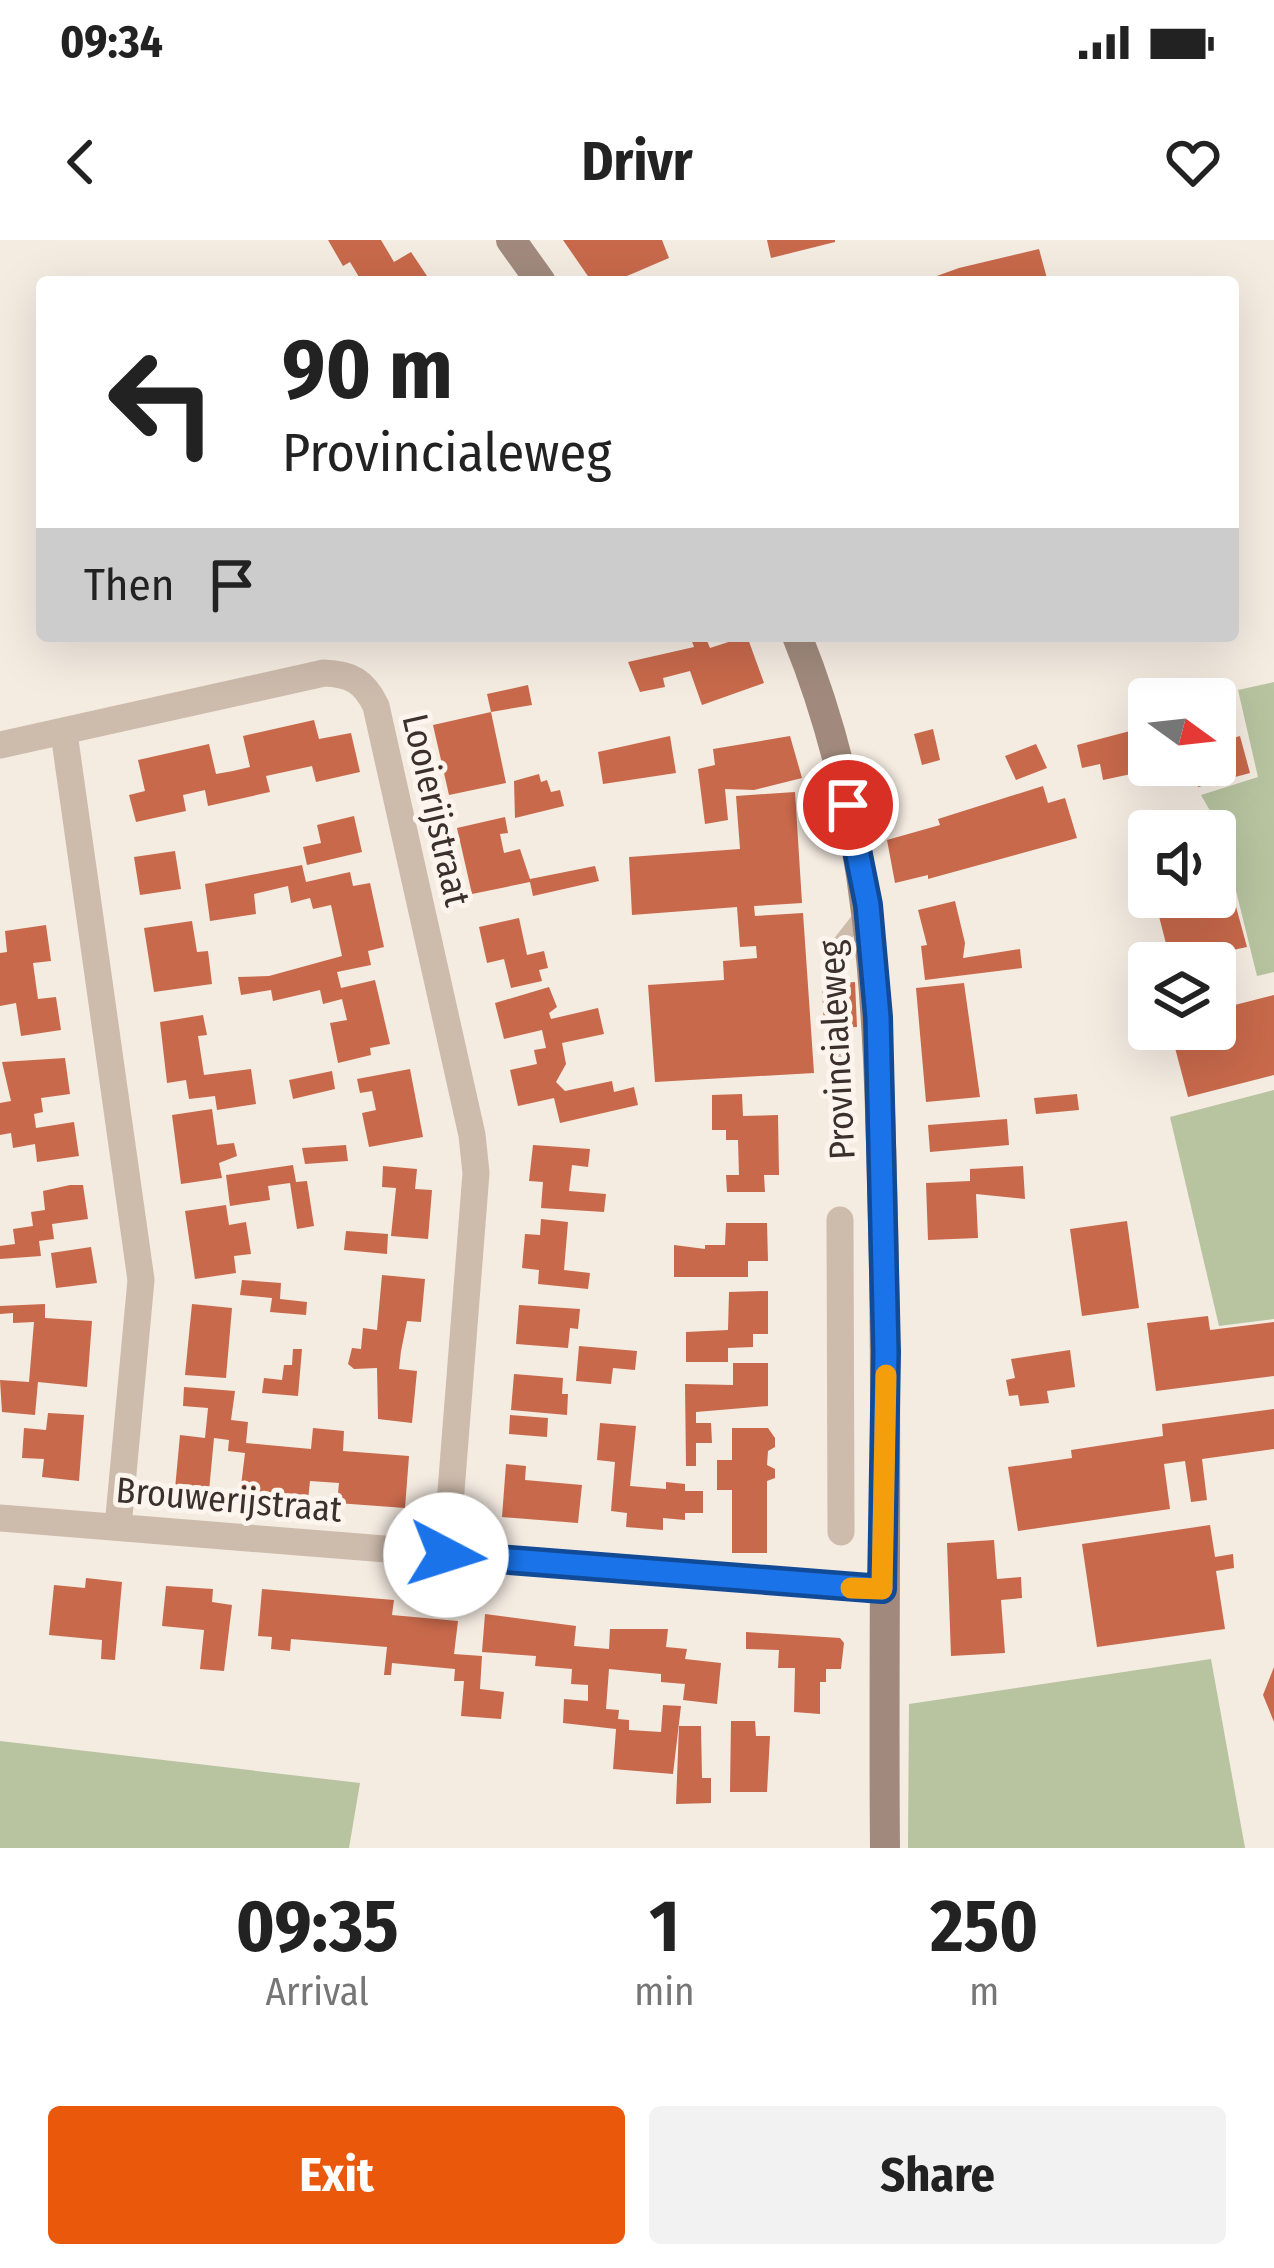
<!DOCTYPE html>
<style>
:root{--surface:#fff;--page:#f2f2f2;--text:#222;--muted:#767676;--accent:#ea580c}
body{margin:0;font-family:"Fira Sans Condensed",sans-serif;background:var(--page);color:var(--text);height:100vh;display:flex;flex-direction:column;font-size:45px;white-space:nowrap}
*{box-sizing:border-box;margin:0}
p{font-size:39px;color:var(--muted)}
.icon{flex:none;width:66px;height:66px;fill:none;stroke:currentColor;stroke-width:2;stroke-linecap:round;stroke-linejoin:round}
.map{position:relative;height:1608px;overflow:hidden}
.side{display:flex;flex-direction:column;background:var(--surface);flex:1}
.side>*{flex:none}
.banner{position:absolute;left:36px;top:36px;width:1203px;height:366px;border-radius:12px;box-shadow:0 12px 48px #0002;background:#fff;color:var(--text);overflow:hidden}
.needle{width:78px;rotate:105deg}
.buttons{position:absolute;left:1128px;top:438px;display:grid;gap:24px}
.buttons a{display:grid;place-items:center;width:108px;height:108px;border-radius:12px;background:var(--surface);box-shadow:0 12px 48px #0002;font-size:60px}
.pin{position:absolute;display:grid;place-items:center;width:102px;height:102px;color:#fff;margin:-51px;border:6px solid #fff;border-radius:50%;box-shadow:0 3px 12px #0007}
.me{position:absolute;width:132px;margin:-66px;rotate:95deg;stroke-linejoin:round;filter:drop-shadow(0 0 9px #0008)}
.turn{display:flex;align-items:center;gap:42px;height:252px;padding:0 48px;font-size:54px}
.turn .icon{width:156px;height:156px;stroke-width:2.5}
.turn b{display:block;font-size:84px;line-height:102px}
.then{display:flex;align-items:center;height:114px;padding:0 48px;background:#0003;gap:24px;font-size:45px}
.eta{display:flex;justify-content:space-evenly;align-items:center;height:204px;text-align:center}
.eta b{font-size:72px;font-weight:700;line-height:84px}
.action{display:flex;gap:24px;margin-top:auto;padding:24px 48px}
.action a{flex:1;height:138px;border-radius:12px;background:var(--accent);color:#fff;font-size:48px;font-weight:700;line-height:138px;text-align:center}
.action a+a{background:var(--page);color:var(--text)}
.status{display:flex;justify-content:space-between;align-items:center;height:84px;padding:0 60px;background:var(--surface);direction:ltr}
.status svg{height:33px;fill:currentColor}
header{display:flex;justify-content:space-between;align-items:center;height:156px;padding:0 48px;background:var(--surface);font-size:54px;font-weight:700}
.map>svg:first-child{display:block}
.green{fill:#b8c4a0}
.building{fill:#c8694b}
.lines{fill:none;stroke-linecap:round;stroke-linejoin:round}
.lane{stroke:#cdbbac;stroke-width:14}
.street{stroke:#cdbbac;stroke-width:27}
.secondary{stroke:#a18a7d;stroke-width:30}
.route-casing{stroke:#114b97;stroke-width:30}
.route{stroke:#1a73e8;stroke-width:21}
.slow{stroke:#f59e0b;stroke-width:21}
.labels{text-anchor:middle;dominant-baseline:central;stroke-width:10;stroke-linejoin:round;paint-order:stroke}
.street-label{font-size:36px;fill:#3b302b;stroke:#fbf5ee}
</style>
<div class="status"><b>09:34</b><svg viewBox="0 0 49 12"><path d="M0 12V9h3v3zM5 12V6h3v6zM10 12V3h3v9zM15 12V0h3v12zM26 1h20v11H26zM47 4h2v5h-2z"/></svg></div>
<header><svg class="icon" aria-label="back" viewBox="0 0 24 24"><path d="M15 5l-7 7 7 7"/></svg>Drivr<svg class="icon" aria-label="heart" viewBox="0 0 24 24"><path d="M12 20l-8-8c-3-5 5-10 8-4 3-6 11-1 8 4z"/></svg></header>
<div class="map">
<svg width="1274" height="1608" viewBox="0 0 1274 1608">
<rect width="100%" height="100%" fill="#f4ebe1"/>
<!-- green -->
<path class="green" d="M1274,442v290l-17,4 -36,-146 -20,-35 57,-18 -20,-87z
M1274,850v229l-55,7 -49,-209z
M1211,1419l34,189h-337l1,-144z
M0,1501l360,42 -11,65h-349z"/>
<!-- building -->
<path class="building" d="M328,0h53l13,22 17,-10 20,30h-69l-12,-20 -7,4z
M563,0h99l7,18 -56,24h-21z
M767,0h68v2l-64,16z
M1039,9l9,33h-128l39,-14z
M690,396h15l5,12 37,-12 17,47 -62,22 -12,-34 -27,7 2,9 -25,5 -12,-30 66,-15z
M528,445l4,20 -41,7 15,71 -57,12 -16,-70 58,-13 -4,-18z
M314,480l5,19 32,-6 9,39 -44,10 -4,-16 -46,10 4,16 -62,14 -3,-16 -22,5 3,16 -50,11 -7,-27 16,-4 -7,-31 71,-16 7,30 17,-3 17,-4 -7,-31z
M1149,486v39l15,2 -61,13 -3,-16 -18,4 -5,-23z
M933,489l7,31 -18,5 -8,-31z
M670,496l6,37 -73,11 -5,-32z
M790,496l12,42 -48,12 -29,-1 3,31 -23,4 -7,-55 17,-4 -2,-16z
M1240,496l10,37 -52,14 -5,-22h22v-22z
M1036,504l11,24 -31,12 -11,-24z
M539,534l2,8 6,-2 4,12 9,-2 4,16 -49,12 -1,-37z
M1043,546l5,17 17,-5 12,40 -149,41v-4l-33,8 -8,-43 53,-15 -2,-6z
M795,552l7,111 -48,3 1,10 48,-3 11,160 -159,9 -7,-97 76,-5 -1,-19 34,-3 -1,-12 -16,1 -3,-40 -105,8 -3,-58 111,-8 -4,-53z
M354,576l8,36 -55,13 -4,-18 18,-4 -4,-18z
M505,577l3,16 -8,1 4,19 16,-4 10,30 65,-13 4,15 -66,15 -3,-14 -58,12 -15,-66z
M1216,593l31,114 -76,16 -17,-66h61z
M175,611l6,38 -41,6 -6,-38z
M302,625l4,17 44,-10 3,14 17,-3 14,64 -16,4 3,14 -34,7 4,16 34,-8 15,64 -20,4 1,7 -33,8 -8,-40 17,-3 -5,-21 -19,5 -3,-14 -47,11 -2,-11 -30,5 -3,-18 31,-1 73,-20 -11,-51 -18,4 -3,-11 -19,5 -3,-17 -34,8 2,20 -46,7 -5,-37z
M955,661l10,42 -2,15 57,-9 2,19 -97,12 -4,-34 6,-1 -9,-35z
M519,678l8,37 17,-4 4,17 -9,2 3,11 -31,7 -7,-29 -17,4 -8,-36z
M192,681l5,31 11,-1 4,33 -58,8 -10,-64z
M46,685l5,36 -18,2 3,22 2,14 18,-2 5,33 -40,6 -5,-33 -16,3v-53l7,-1 -2,-21z
M855,742l2,45 -33,1 -2,-44z
M964,743l16,114 -54,5 -10,-114z
M549,747l8,20 -8,6 2,6 47,-11 6,26 -42,9 4,21 -10,18 9,9 47,-10 2,11 20,-5 4,18 -78,18 -6,-25 -36,8 -8,-36 27,-6 -3,-14 12,-2 -4,-18 -38,9 -9,-36z
M1274,755v80l-86,22 -18,-68h45v-19z
M203,775l4,20 -9,1 6,39 47,-6 5,35 -39,6 -2,-14 -26,3 -3,-19 -19,3 -7,-61z
M65,818l5,36 -29,4 2,14 -9,2 2,14 38,-6 5,34 -42,6 -2,-18 -22,4 -2,-15 -11,2v-32l11,-2 -9,-39z
M410,829l13,68 -54,10 -7,-34 14,-3 -4,-19 -12,2 -3,-14z
M332,831l3,18 -42,10 -4,-19z
M742,854l1,22 35,-1 1,60h-15l1,17h-38l-1,-17h13l-1,-35h-12v-10h-14v-35z
M1077,854l2,16 -43,4 -2,-16z
M212,869l5,36 17,-2 3,13 -18,7 3,15 -41,6 -9,-69z
M1007,879l2,26 -79,7 -2,-27z
M346,905l2,16 -43,3 -3,-16z
M533,905l57,4 -2,18 -16,-2 -3,26 37,3 -2,18 -63,-4 2,-26 -14,-1z
M293,925l3,17 11,-1 7,45 -17,3 -7,-46 -22,3 2,14 -40,6 -4,-31z
M383,926l34,3 -2,20 17,1 -4,49 -37,-3 5,-48 -14,-1z
M1023,926l2,33 -49,-5 2,44 -50,2 -2,-57 44,-2v-12z
M70,945h13l5,34 -36,5 2,15 -15,2 2,15 -41,3v-13l15,-2 -2,-15 20,-3 -2,-14 14,-2 -2,-19z
M226,965l3,20 17,-3 5,32 -17,2 2,17 -41,6 -10,-68z
M541,979l27,3 -4,48 26,3 -2,16 -50,-5 1,-14 -17,-2 3,-34 15,1z
M1127,981l12,87 -57,8 -12,-87z
M726,983h41l1,38h-20v16h-74v-32l31,4v-4h20z
M346,991l42,3 -1,20 -43,-4z
M91,1007l6,36 -41,5 -5,-35z
M382,1035l43,4 -4,43 -14,-1 -6,30 -2,18 18,2 -5,52 -34,-4 -1,-51 -23,1 -6,-5 4,-16 9,1 2,-21 14,2z
M242,1040l39,3 -1,16 27,3 -1,13 -36,-3 2,-14 -32,-3z
M768,1051v43h-15v13l-25,1v14h-42v-30l42,-2 1,-38z
M45,1064v14l47,3 -5,66 -49,-5 -3,33 -33,-3 -2,-32 29,2 5,-60 -21,1v-10l-13,1v-8z
M192,1064l40,4 -6,70 -41,-3z
M519,1065l61,4 -2,20 -8,-1 -2,20 -52,-4z
M1208,1076l2,14 64,-8v54l-118,15 -9,-68z
M579,1106l58,5 -2,19 -22,-2 -2,16 -35,-3z
M293,1109h9l-4,47 -36,-3 2,-15 18,2 2,-15h8z
M1070,1110l5,37 -28,4 2,12 -29,3 -2,-11 -9,1 -3,-16 9,-2 -4,-19z
M733,1123h35v43l-72,6v11h15l1,20h-16v23h-10l-1,-82 48,1z
M514,1134l49,4 -1,16h6l-1,21 -56,-5z
M184,1147l51,4 -4,29 17,2 -2,21 65,6 2,-21 31,3 -1,20 66,5 -4,52 -68,-5 2,-20 -29,-2 -2,19 -68,-6 5,-41 -17,-2 1,-11 -15,-2 -5,53 -26,5 -8,-7 5,-54 25,3 3,-30 -25,-2z
M1274,1169v40l-72,10 5,41 -16,2 -6,-41 -21,3 6,45 -152,22 -10,-64 64,-9 -1,-8 92,-14 -1,-12z
M48,1173l36,2 -5,66 -37,-4 2,-18 -22,-1 2,-30 22,2z
M510,1175l38,3 -1,19 -38,-3z
M600,1183l36,3 -6,60 36,3v-7l19,2v7h18v22h-18v7l-22,-2v12l-37,-3 1,-14 -16,-2 4,-49 -18,-2z
M732,1188h36l7,10v9l-7,4 -1,14 8,4v9l-8,3v72h-35v-63h-15v-30h15z
M506,1224l20,2 -1,14 57,5 -4,38 -76,-6z
M1210,1285l5,32 18,-3 1,14 -18,3 9,58 -128,18 -15,-103z
M994,1300l3,39 24,-2 1,21 -21,2 4,53 -54,3 -4,-113z
M86,1338l36,4 -7,78 -14,-1 1,-19 -53,-5 5,-50 31,3z
M166,1346l47,3 -1,13 20,3 -8,66 -24,-2 4,-39 -42,-4z
M262,1349l132,11 -2,15 66,6 -4,33 28,2 -2,33 24,3 -3,27 -40,-3 3,-35h-10l1,-12 -63,-6 -1,12h-7l3,-28 -96,-8 -1,12 -19,-2 1,-12 -14,-1z
M485,1374l91,12 -2,20 35,3 1,-20h58l-2,18 21,2 -2,10 36,4 -4,41 -34,-4 2,-16 -24,-2v-8l-52,-5 -3,40 13,1 -1,9 11,1v10l32,2 2,-27 18,1 -8,68 -60,-5 3,-40 -53,-6 1,-24 24,2v-16l-17,-1 1,-15 -37,-3 1,-10 -54,-4z
M746,1392l94,6 4,5 -3,26h-15v13h-6v32l-26,-2 1,-44h-17l1,-18 -33,-1z
M1274,1427v55l-11,-27z
M731,1481h24l1,15h14l-3,56h-37z
M679,1486h22l1,52h9v25l-35,1z"/>
<g class="lines">
<!-- lane -->
<path class="lane" d="M840,902l-3,-196 25,-32"/>
<!-- street -->
<path class="street" d="M64,493l77,547 -23,247
M0,505l324,-72c27,1 40,8 52,33l96,429 4,38 -30,382
M840,980l1,312
M0,1278l882,71"/>
<!-- secondary -->
<path class="secondary" d="M511,0l30,42
M797,396c78,192 81,379 86,583 5,209 0,419 2,629"/>
</g>
<g class="lines">
<!-- route casing -->
<g class="route-casing">
<path id="route" d="M446,1315l436,34 4,-237 -8,-335 -10,-112 -20,-100"/>
</g>
<!-- route -->
<use href="#route" class="route"/>
<!-- slow -->
<path class="slow" d="M851,1348l31,1 4,-214"/>
</g>
<g class="labels">
<!-- street labels -->
<g class="street-label">
<text transform="translate(436 570) rotate(77)">Looierijstraat</text>
<text transform="translate(837 810) rotate(-93)">Provincialeweg</text>
<text transform="translate(229 1260) rotate(5)">Brouwerijstraat</text>
</g>
</g>
</svg>
<div class="buttons">
<a><svg class="needle" viewBox="-14 -14 28 28"><path d="M0-13l5 13h-10z" fill="#e53935"/><path d="M0 13l5-13h-10z" fill="#767676"/></svg></a>
<a><svg class="icon" aria-label="sound" viewBox="0 0 24 24"><path d="M4 9h4l5-4v14l-5-4H4zM17 9q2 3 0 6"/></svg></a>
<a><svg class="icon" aria-label="layers" viewBox="0 0 24 24"><path d="M12 4l9 5-9 5-9-5zM3 14l9 5 9-5"/></svg></a>
</div>
<div class="pin" style="left:848px;top:565px;background:#d93025"><svg class="icon" aria-label="arrive" viewBox="0 0 24 24"><path d="M6 21V4h12l-3 4 3 4H6"/></svg></div>
<svg class="me" style="left:446px;top:1315px" viewBox="-20 -20 40 40"><circle r="19" fill="#fff"/><path d="M0-13L10 11 0 6-10 11z" fill="#1a73e8"/></svg>
<div class="banner">
<div class="turn"><svg class="icon" aria-label="left" viewBox="0 0 24 24"><path d="M17 20v-9H6M10 6l-5 5 5 5"/></svg><div><b>90 m</b>Provincialeweg</div></div>
<div class="then">Then<svg class="icon" aria-label="arrive" viewBox="0 0 24 24"><path d="M6 21V4h12l-3 4 3 4H6"/></svg></div>
</div>
</div>
<section class="side">
<div class="eta">
<div><b>09:35</b><p>Arrival</p></div>
<div><b>1</b><p>min</p></div>
<div><b>250</b><p>m</p></div>
</div>
<div class="action"><a>Exit</a><a>Share</a></div>
</section>
